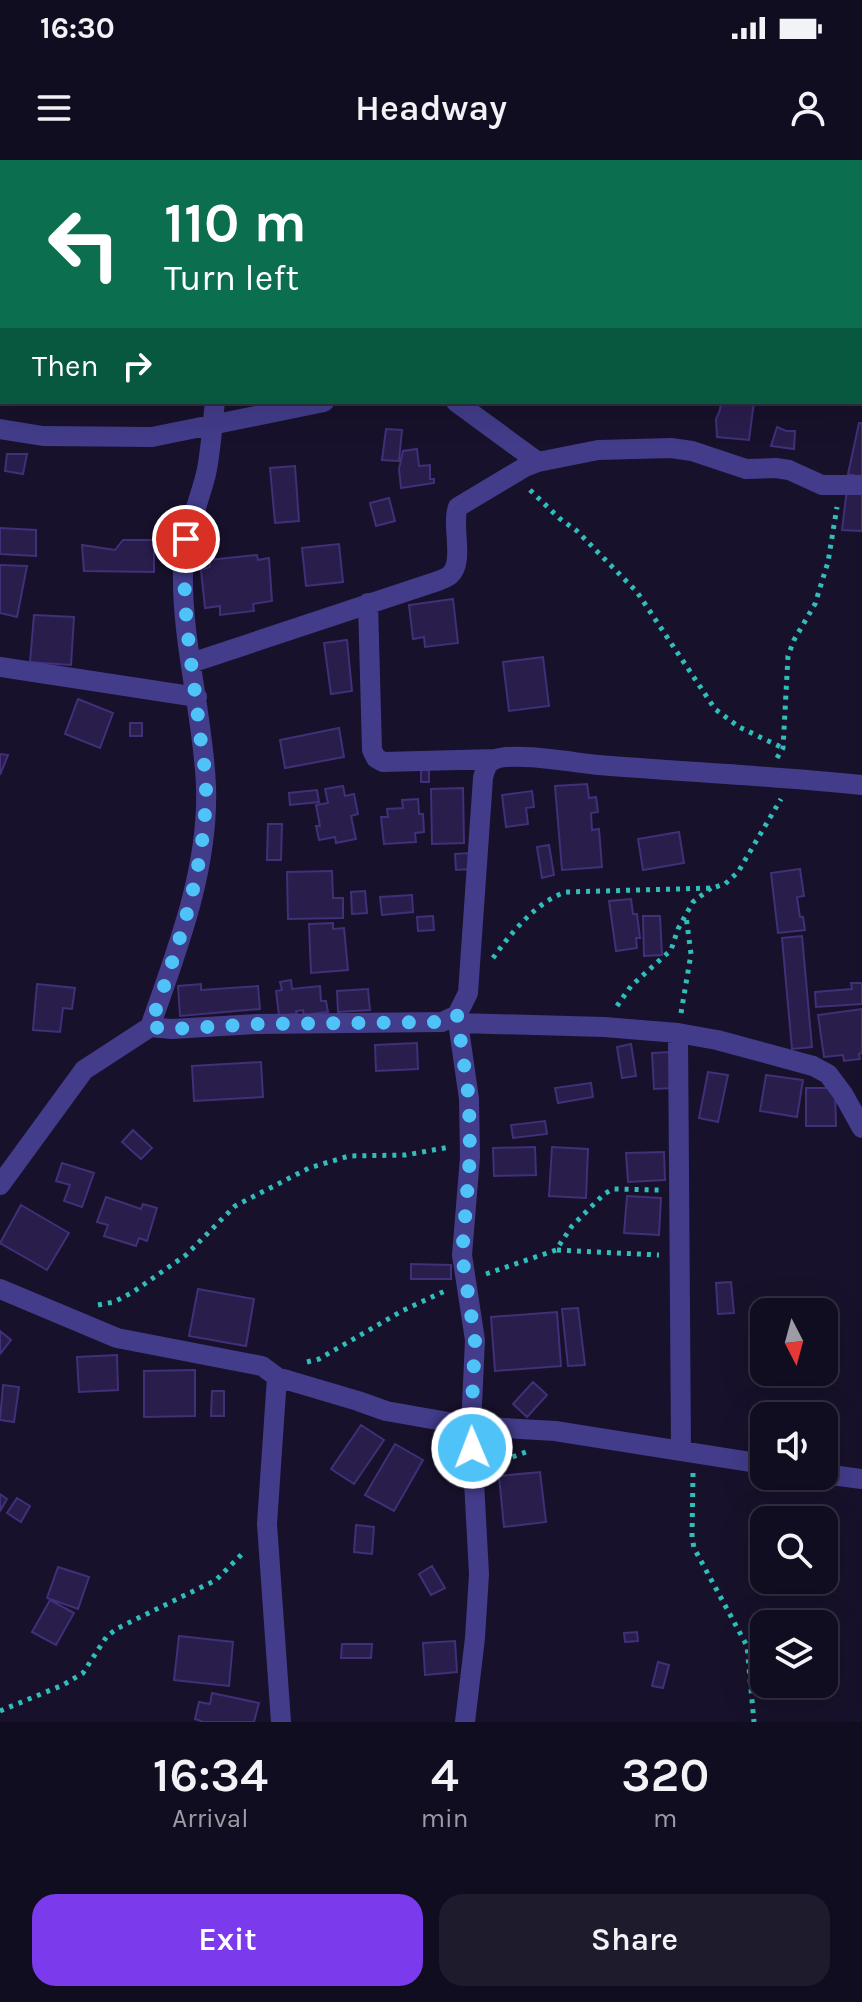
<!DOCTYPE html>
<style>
:root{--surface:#110d20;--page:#1e1b2d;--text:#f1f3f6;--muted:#9c9ca5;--line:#302d3e;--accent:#7c3aed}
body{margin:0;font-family:Karla,sans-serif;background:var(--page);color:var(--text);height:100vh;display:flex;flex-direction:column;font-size:30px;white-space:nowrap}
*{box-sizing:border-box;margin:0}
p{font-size:26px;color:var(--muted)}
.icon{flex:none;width:44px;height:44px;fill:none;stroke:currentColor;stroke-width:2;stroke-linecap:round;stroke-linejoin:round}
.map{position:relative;height:1562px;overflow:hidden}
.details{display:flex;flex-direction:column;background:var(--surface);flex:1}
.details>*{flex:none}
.guide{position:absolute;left:0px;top:0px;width:862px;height:244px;box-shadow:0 8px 32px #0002,0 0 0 2px var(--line);background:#0b6e4f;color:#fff;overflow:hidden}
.needle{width:52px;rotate:174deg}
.buttons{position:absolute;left:750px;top:1138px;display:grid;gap:16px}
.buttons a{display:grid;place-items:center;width:88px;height:88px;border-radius:16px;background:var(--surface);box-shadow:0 8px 32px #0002,0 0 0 2px var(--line);font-size:40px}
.pin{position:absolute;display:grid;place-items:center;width:68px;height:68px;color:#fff;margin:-34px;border:4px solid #fff;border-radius:50%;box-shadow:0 2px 8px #0007}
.me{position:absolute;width:88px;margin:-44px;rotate:359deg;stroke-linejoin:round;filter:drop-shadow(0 0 6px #0008)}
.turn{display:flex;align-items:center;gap:28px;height:168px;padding:0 32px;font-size:36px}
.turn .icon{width:104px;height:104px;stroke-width:2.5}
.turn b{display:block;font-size:56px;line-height:68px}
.then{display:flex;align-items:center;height:76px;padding:0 32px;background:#0003;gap:16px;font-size:30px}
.eta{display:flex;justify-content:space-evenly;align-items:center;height:136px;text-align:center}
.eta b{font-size:48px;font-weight:600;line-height:56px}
.button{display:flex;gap:16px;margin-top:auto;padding:16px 32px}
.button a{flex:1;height:92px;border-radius:24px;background:var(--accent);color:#fff;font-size:32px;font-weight:600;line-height:92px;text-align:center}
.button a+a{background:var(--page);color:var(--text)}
.status{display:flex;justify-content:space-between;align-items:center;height:56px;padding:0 40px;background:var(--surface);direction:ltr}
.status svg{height:22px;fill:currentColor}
header{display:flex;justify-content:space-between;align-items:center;height:104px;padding:0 32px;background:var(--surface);font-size:36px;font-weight:600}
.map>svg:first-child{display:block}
.building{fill:#291d4c;stroke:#412f78;stroke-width:2}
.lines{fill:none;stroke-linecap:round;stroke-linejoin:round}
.path{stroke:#31bebb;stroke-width:5;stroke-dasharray:4 6;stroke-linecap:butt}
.minor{stroke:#423c8a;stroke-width:20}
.route{stroke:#4fc3f7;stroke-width:14;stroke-dasharray:0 25.2}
</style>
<div class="status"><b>16:30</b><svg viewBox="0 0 49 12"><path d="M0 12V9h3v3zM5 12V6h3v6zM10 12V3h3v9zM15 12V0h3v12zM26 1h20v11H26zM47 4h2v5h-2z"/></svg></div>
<header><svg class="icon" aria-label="menu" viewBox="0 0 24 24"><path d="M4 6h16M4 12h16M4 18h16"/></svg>Headway<svg class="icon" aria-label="person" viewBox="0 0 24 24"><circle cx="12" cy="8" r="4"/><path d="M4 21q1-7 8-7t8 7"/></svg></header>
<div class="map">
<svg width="862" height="1562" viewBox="0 0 862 1562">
<rect width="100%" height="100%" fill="#17112b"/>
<!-- building -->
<path class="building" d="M88,0h37l3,2h-42z
M175,0h46v2h-45z
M381,0h55v2h-55z
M862,110v46h-2v-45z
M721,242h33l-5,38 -32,-3 -1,-18 4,-9z
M859,263h3v54l-14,-3z
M777,267l9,4h9l-1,18 -23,-3z
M386,269l16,1 -3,31 -17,-1z
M417,289l2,17 11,-1v14h4v4l-33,5 -2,-19 4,-18z
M7,294h20l-4,20 -18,-3z
M295,306l4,55 -24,2 -5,-55z
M847,329l15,3v39l-20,-1z
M389,338l6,23 -19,5 -6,-23z
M0,368l36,2v26l-36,-2z
M123,380h31v32l-70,-1 -2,-26 33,5z
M339,384l4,38 -37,4 -4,-38z
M257,395l1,5 11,-2 3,43 -19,3 1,7 -34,4v-9l-15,2 -4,-38 9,-3 -1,-7z
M0,405l27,1 -10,51 -17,-4z
M453,439l5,44 -33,4 -1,-10 -11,2 -4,-34z
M34,455l40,2 -3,48 -41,-3z
M347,480l5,51 -21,3 -7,-51z
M543,497l6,49 -40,5 -6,-49z
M78,539l35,14 -13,35 -35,-14z
M130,563h12v13h-12z
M339,568l5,29 -59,11 -5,-28z
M0,594l8,1 -8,20z
M421,610h8v12h-8z
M587,624l2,14 7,-1 2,15 -7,1 1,17 7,-1 3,38 -40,3 -7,-84z
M343,626l2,10 9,-2 4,20 -7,2 5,23 -20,4 -1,-6 -16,3 -3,-14h4l-4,-21 12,-2 -3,-14z
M463,628l1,55 -32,1 -1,-55z
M317,630l2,12 -29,3 -1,-12z
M532,631l2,16 -8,1 2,16 -22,3 -4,-32z
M418,639l1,15h4l1,18 -9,1 1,9 -32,2 -3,-27h7l-1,-8 16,-1 -1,-8z
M268,664h14l-1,36h-14z
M679,672l5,31 -41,7 -5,-31z
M549,685l5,30 -12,3 -5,-31z
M470,693v16l-14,1 -1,-16z
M800,709l4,27 -7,1 3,20h3l2,13 -27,3 -7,-60z
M332,711l1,27h10v20l-55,1 -1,-47z
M365,731l2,22 -15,1 -1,-22z
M412,735l1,17 -31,3 -2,-18z
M631,739l2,15h4l3,24h-4l1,10 -21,3 -7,-50z
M433,756l1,14 -16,1 -1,-14z
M643,756h17l2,39 -18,1z
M333,763v6l11,-1 4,42 -37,3 -2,-49z
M802,776l10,111 -20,2 -10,-111z
M291,820l1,9 28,-3 1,15h5l2,11 -24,3 -1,-5 -7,1 1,3 -18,2 -3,-25 6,-1 -2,-8z
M851,823h11v21l-46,3 -1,-15 37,-3z
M37,824l38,4 -3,21 -9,-1 -3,24 -27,-2z
M201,824v6l57,-4 2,23 -80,7 -2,-30z
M368,829l2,21 -32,2 -1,-21z
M862,849v44l-3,1 1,5 -16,2 -1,-6 -19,2 -6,-42z
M417,883l1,26 -42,2 -1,-26z
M631,884l5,32 -14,2 -5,-31z
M671,892l2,36 -19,1 -2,-36z
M261,902l2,35 -69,4 -2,-35z
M708,912l20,3 -10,47 -19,-4z
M766,915l37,5 -6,37 -37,-6z
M591,923l2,14 -35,6 -3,-15z
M806,928h29l1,38h-30z
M545,961l2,13 -34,4 -2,-13z
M133,970l19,18 -11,11 -19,-17z
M535,987l1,28 -42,1 -1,-28z
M552,987l36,2 -2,49 -37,-2z
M664,992l1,28 -37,2 -2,-29z
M62,1003l32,10 -12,34 -18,-6 6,-16 -14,-4z
M627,1036l34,2 -2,37 -35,-2z
M106,1037l35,12 2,-5 14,4 -10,33 -8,-3 -3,8 -32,-10 4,-11 -11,-3z
M21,1045l48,28 -22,37 -47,-27z
M411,1104l40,1v14h-40z
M731,1122l3,31 -16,1 -2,-31z
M198,1129l56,10 -8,47 -57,-10z
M578,1148l7,57 -17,1 -6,-57z
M557,1152l4,54 -66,5 -4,-54z
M0,1171l11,9 -11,14z
M117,1195l1,35 -39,2 -2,-35z
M195,1210v46l-51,1v-46z
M533,1222l14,13 -20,22 -14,-13z
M3,1225l16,2 -5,35 -14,-2z
M212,1231h12v25h-13z
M361,1265l23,15 -30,44 -23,-15z
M395,1284l28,16 -29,51 -29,-16z
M540,1312l6,50 -42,5 -5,-51z
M0,1334l7,5 -7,12z
M17,1338l13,8 -9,16 -14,-9z
M356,1365l18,2 -2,27 -18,-2z
M432,1406l13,22 -14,7 -12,-21z
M58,1407l31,10 -11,32 -31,-11z
M50,1440l24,13 -18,32 -24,-13z
M637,1472l1,9 -13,1 -1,-9z
M179,1476l54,6 -4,44 -55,-6z
M455,1481l2,31 -32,3 -2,-32z
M342,1484h30l-1,14h-30z
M658,1502l11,3 -6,23 -11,-2z
M212,1533l47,10 -5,19h-50l-9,-3 4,-17 11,2z"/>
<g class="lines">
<!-- path -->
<path class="path" d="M224,0v2
M318,0l3,2
M530,330l29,28 18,13 60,61 78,117 24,18 44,21
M777,598l6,-10 5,-92 6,-16 21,-36 13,-42 9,-55
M493,798c17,-24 44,-57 73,-66l146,-4 13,-4 13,-12 43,-73
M617,846l14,-20 40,-36 7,-21 15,-27 18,-14
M681,853l10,-59 -5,-38
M557,1090l102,5
M486,1114l70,-24 16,-24 32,-32 9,-5 47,1
M98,1145l16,-3 19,-10 53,-37 49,-49 74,-38 40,-12 57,-1 44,-8
M307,1202l12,-3 83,-48 45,-21
M495,1306l9,-6 22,-8
M693,1313l-1,64 2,11 53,98 7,76
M0,1551l63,-26 20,-12 24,-37 11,-8 98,-48 29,-29"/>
<!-- minor -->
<path class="minor" d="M811,0l12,2
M548,2l1,-2
M860,8l2,1
M0,40h2
M456,242l82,60
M0,269l43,7 109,1 172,-35
M368,443l4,147 4,8 7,4 112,-3
M191,503l247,-82c4,-2 9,-3 12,-6 15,-14 1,-49 8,-68l67,-40 13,-5 60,-12 73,-2 21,3 54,18 30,-1 13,2 33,15h40
M0,507l197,30
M457,855l12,84 1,58 -8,98 13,85 -4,86 8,148 -4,64 -10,84
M458,863l146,4 74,6 39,7 96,26 15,8 15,20 19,34
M150,867c27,-77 59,-158 56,-241 -3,-73 -25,-145 -23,-218 1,-33 15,-62 23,-94 5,-23 6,-48 9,-72
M678,873l3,417
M0,1025l84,-115 66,-43 22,2 85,-5 185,-2 15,-7 11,-22 15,-215c2,-9 4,-16 13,-19 20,-7 80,4 103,6 88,7 176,11 263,20
M0,1129l117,49 145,28 15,11 81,24 28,10 85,15 84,5 209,33
M277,1217l-10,147 14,198
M824,1314l38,5"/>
</g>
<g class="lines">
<!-- route -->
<path class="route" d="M186,379c-6,66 7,130 14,195 2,18 6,37 6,55 -1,85 -29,159 -56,238l22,2 85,-5 185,-2 15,-7 12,84 1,58 -8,98 13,85 -4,86 1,22"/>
</g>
</svg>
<div class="buttons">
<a><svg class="needle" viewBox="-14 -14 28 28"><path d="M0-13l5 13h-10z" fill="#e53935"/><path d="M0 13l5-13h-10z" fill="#9c9ca5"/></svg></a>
<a><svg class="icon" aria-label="sound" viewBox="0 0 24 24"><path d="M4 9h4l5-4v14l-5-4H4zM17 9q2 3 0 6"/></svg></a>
<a><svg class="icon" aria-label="search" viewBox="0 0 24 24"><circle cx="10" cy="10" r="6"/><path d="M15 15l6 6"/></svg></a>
<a><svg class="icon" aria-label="layers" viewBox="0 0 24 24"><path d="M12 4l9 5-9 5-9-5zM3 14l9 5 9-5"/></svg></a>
</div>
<div class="pin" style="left:186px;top:379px;background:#d93025"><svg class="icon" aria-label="arrive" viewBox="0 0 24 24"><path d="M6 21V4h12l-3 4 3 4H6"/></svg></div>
<svg class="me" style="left:472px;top:1288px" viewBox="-20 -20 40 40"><circle r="17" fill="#4fc3f7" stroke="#fff" stroke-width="3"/><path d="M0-11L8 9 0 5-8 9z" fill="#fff"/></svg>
<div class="guide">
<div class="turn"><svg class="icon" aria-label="left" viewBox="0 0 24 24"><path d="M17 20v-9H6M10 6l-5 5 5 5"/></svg><div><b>110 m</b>Turn left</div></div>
<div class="then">Then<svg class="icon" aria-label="right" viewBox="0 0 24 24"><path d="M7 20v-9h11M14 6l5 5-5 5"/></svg></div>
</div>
</div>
<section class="details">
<div class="eta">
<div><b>16:34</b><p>Arrival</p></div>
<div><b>4</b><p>min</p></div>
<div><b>320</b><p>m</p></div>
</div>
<div class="button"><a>Exit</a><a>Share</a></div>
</section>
